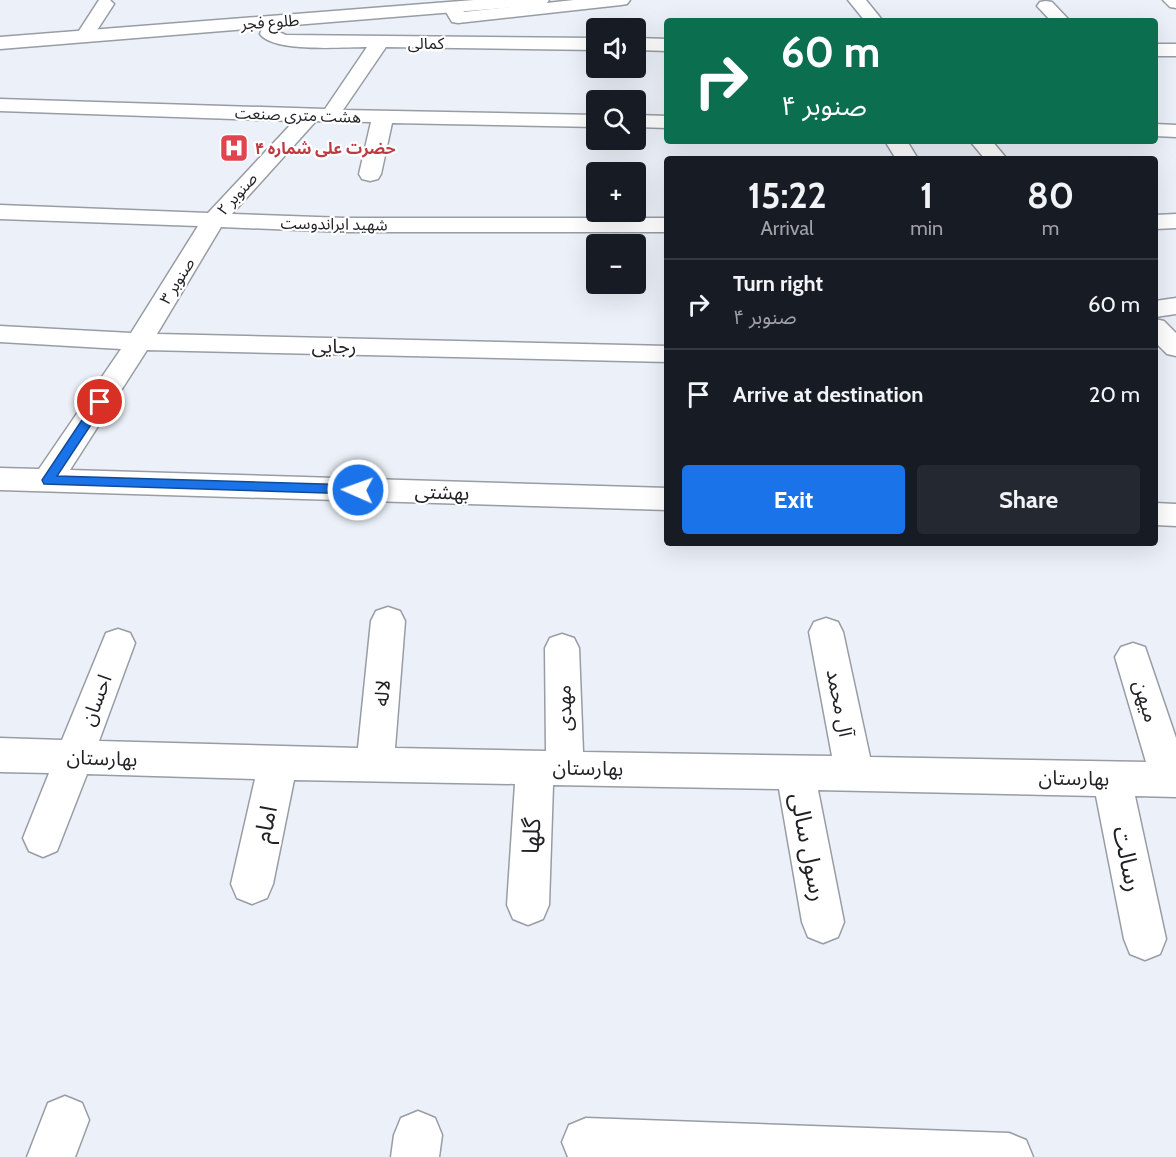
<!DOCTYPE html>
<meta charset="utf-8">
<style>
:root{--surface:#171b24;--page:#242831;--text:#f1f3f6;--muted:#9ea1a6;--line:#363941;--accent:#1a73e8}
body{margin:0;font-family:Cabin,"Noto Sans Arabic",sans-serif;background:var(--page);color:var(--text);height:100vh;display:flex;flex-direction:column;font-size:22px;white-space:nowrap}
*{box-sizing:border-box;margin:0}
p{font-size:20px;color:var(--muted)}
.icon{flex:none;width:33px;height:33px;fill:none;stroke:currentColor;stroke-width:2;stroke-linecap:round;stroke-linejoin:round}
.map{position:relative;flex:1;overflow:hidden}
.sheet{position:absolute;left:664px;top:156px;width:494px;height:390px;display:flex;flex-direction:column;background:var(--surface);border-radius:6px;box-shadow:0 6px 24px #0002}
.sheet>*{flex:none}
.guide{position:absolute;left:664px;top:18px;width:494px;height:126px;border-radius:6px;box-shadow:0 6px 24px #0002;background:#0b6e4f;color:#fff;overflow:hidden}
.controls{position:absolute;left:586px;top:18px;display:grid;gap:12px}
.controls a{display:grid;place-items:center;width:60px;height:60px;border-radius:6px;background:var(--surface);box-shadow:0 6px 24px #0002;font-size:30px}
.pin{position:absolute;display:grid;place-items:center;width:51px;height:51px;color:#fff;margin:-26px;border:3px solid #fff;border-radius:50%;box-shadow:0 2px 6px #0007}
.me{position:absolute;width:66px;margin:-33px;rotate:272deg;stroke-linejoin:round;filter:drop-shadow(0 0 4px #0008)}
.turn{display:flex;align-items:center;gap:21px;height:126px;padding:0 18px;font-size:27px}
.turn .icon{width:78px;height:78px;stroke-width:2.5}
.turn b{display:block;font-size:42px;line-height:51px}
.eta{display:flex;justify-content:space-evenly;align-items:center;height:102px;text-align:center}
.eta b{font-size:36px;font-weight:800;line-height:42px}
.action{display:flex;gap:12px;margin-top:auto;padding:12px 18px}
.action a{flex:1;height:69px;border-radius:6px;background:var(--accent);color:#fff;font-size:24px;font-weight:800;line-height:69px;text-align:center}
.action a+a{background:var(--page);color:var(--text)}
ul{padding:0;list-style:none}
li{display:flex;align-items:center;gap:18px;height:90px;padding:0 18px;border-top:2px solid var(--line)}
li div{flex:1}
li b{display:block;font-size:22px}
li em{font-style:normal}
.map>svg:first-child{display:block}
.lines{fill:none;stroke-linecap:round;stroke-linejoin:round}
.minor-casing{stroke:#989ca4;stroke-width:3}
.tertiary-casing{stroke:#989ca4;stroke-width:3}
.minor{fill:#fff;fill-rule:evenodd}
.tertiary{fill:#fff;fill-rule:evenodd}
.route{fill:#1a73e8;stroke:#114b97;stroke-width:1.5}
.labels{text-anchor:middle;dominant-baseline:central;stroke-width:4.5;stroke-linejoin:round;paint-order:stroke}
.far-street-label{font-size:16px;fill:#202225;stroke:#fff}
.far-health-label{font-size:16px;font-weight:bold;fill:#be3a42;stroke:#fff;text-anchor:start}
.street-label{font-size:20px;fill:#202225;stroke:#fff}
.near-street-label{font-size:24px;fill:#202225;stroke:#fff}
</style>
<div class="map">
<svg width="1176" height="1157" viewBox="0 0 1176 1157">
<rect width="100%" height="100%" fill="#ecf1f9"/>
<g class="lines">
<!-- minor casing -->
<g class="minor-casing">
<path id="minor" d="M99,0h11l4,4 -24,37h-12l-3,-4z
M574,0h56l-3,4 -6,1 -163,18 -6,-1 -9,-15 3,-4h12l6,9z
M848,0h18l17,21h-18z
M1163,0h13v8l-6,-1z
M1046,1l6,1 18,19h-19l-14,-15 3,-4z
M272,17l6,1 3,4 -2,10 7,3 311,3v12l-211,-3 -43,63 254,5v12l-205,-4 -11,51 -3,5 -8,2 -8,-2 -3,-5 12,-52 -55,-1 -84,93 113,4h323v14h-323l-124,-5 -64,107 511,12v16l-521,-12 -77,120 598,18v22l-668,-20v-22l39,1 82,-120 -121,-7v-16l131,7 67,-107 -198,-7v-14l208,8 86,-92 -294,-10v-12l325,10 42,-62c-23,0 -93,6 -107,-13l6,-16z
M636,38l32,1v12l-32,-1z
M1155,44h21v12h-21z
M636,115l32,1v12l-32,-1z
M1155,124l21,1v12l-21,-1z
M885,141h22l11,18h-22z
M970,141h22l15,18h-22z
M1176,214v14l-21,1v-14z
M1176,298v16l-21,3v-16z
M1155,319l9,2 12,12v23l-9,-2 -12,-12z
M1155,503l21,1v22l-21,-1z
M388,607l12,4 5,10 -10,127 151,3 -1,-103 5,-10 12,-4 12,4 5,10 4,104 249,4 -23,-124 5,-10 12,-4 12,4 5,10 27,125 276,5 -31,-105 6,-10 12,-4 12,4 31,91v59l-41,-1 31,143 -6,15 -15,6 -15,-6 -6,-15 -28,-143 -278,-6 26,132 -6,15 -15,6 -15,-6 -6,-15 -23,-133 -226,-4 -4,120 -6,14 -15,6 -15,-6 -6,-14 8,-121 -221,-4 -21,104 -6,14 -15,6 -15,-6 -6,-14 24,-105 -168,-5 -30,77 -14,6 -14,-6 -6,-13 26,-65 -49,-1v-34l62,2 44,-107 12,-4 12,4 5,10 -36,98 259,7 13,-127 5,-10z
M65,1096l17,7 7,17 -14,37h-48l21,-54z
M418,1111l17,7 7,17 -3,22h-48l3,-22 7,-17z
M586,1118l423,15 17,7 7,17h-465l-6,-15 7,-17z"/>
</g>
<!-- tertiary casing -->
<g class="tertiary-casing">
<path id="tertiary" d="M474,0h75l-3,4 -6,1 -540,44v-12z"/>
</g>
<!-- minor -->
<use href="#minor" class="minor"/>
<!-- tertiary -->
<use href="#tertiary" class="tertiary"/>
</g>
<!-- route -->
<path class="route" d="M100,398l6,4 -49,74 301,9 6,5 -6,4 -314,-10 -2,-4 54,-81z"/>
<!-- icons -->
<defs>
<g id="hospital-square" transform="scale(1.5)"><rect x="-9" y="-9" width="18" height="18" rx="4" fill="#e0444e" stroke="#fff"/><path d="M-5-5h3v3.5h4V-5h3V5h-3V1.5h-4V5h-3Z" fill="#fff"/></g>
</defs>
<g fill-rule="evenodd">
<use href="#hospital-square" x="234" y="148"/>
</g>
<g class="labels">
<!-- far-street labels -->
<g class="far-street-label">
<text transform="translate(270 22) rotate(-4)">طلوع فجر</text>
<text x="426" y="43">کمالی</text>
<text transform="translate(298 115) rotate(2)">هشت متری صنعت</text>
<text transform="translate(237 194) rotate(-48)">صنوبر ۲</text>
<text transform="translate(334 224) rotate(1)">شهید ایراندوست</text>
<text transform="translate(177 281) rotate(-58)">صنوبر ۳</text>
</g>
<!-- far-health labels -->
<g class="far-health-label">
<text x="255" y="148">حضرت علی شماره ۴</text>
</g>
<!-- street labels -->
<g class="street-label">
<text transform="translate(334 346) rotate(1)">رجایی</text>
<text transform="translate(442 492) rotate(2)">بهشتی</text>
<text transform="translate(382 693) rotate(-85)">لاله</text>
<text transform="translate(96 700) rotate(-69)">احسان</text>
<text transform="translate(1146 701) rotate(73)">میهن</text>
<text transform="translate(840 703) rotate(79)">آل محمد</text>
<text transform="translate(564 708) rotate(-91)">مهدی</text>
<text transform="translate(102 758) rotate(2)">بهارستان</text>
<text transform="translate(588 768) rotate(1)">بهارستان</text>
<text transform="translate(1074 778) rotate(1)">بهارستان</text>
</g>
<!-- near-street labels -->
<g class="near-street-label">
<text transform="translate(265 824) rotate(-78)">امام</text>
<text transform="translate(531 836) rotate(-87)">گلها</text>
<text transform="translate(809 847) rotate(79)">رسول سالی</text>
<text transform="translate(1128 859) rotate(78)">رسالت</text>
</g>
</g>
</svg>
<div class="controls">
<a><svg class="icon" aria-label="sound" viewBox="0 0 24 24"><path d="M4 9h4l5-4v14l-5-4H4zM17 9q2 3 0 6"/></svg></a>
<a><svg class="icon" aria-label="search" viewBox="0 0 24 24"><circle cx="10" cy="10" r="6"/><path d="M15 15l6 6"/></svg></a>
<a>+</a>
<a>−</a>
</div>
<div class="pin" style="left:100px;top:402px;background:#d93025"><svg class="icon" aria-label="arrive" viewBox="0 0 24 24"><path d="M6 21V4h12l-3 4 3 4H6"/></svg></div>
<svg class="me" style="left:358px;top:490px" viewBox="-20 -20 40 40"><circle r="17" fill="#1a73e8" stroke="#fff" stroke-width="3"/><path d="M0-11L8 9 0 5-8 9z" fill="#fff"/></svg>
<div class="guide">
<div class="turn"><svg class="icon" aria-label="right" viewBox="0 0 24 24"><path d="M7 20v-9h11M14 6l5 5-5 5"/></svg><div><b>60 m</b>صنوبر ۴</div></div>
</div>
<section class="sheet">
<div class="eta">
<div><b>15:22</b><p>Arrival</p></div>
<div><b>1</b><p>min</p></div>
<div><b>80</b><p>m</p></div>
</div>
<ul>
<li><svg class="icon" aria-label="right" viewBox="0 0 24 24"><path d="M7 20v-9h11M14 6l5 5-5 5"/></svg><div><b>Turn right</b><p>صنوبر ۴</p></div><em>60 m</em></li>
<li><svg class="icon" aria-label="arrive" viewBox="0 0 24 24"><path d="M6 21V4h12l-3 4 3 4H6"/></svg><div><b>Arrive at destination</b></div><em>20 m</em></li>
</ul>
<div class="action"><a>Exit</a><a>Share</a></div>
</section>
</div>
